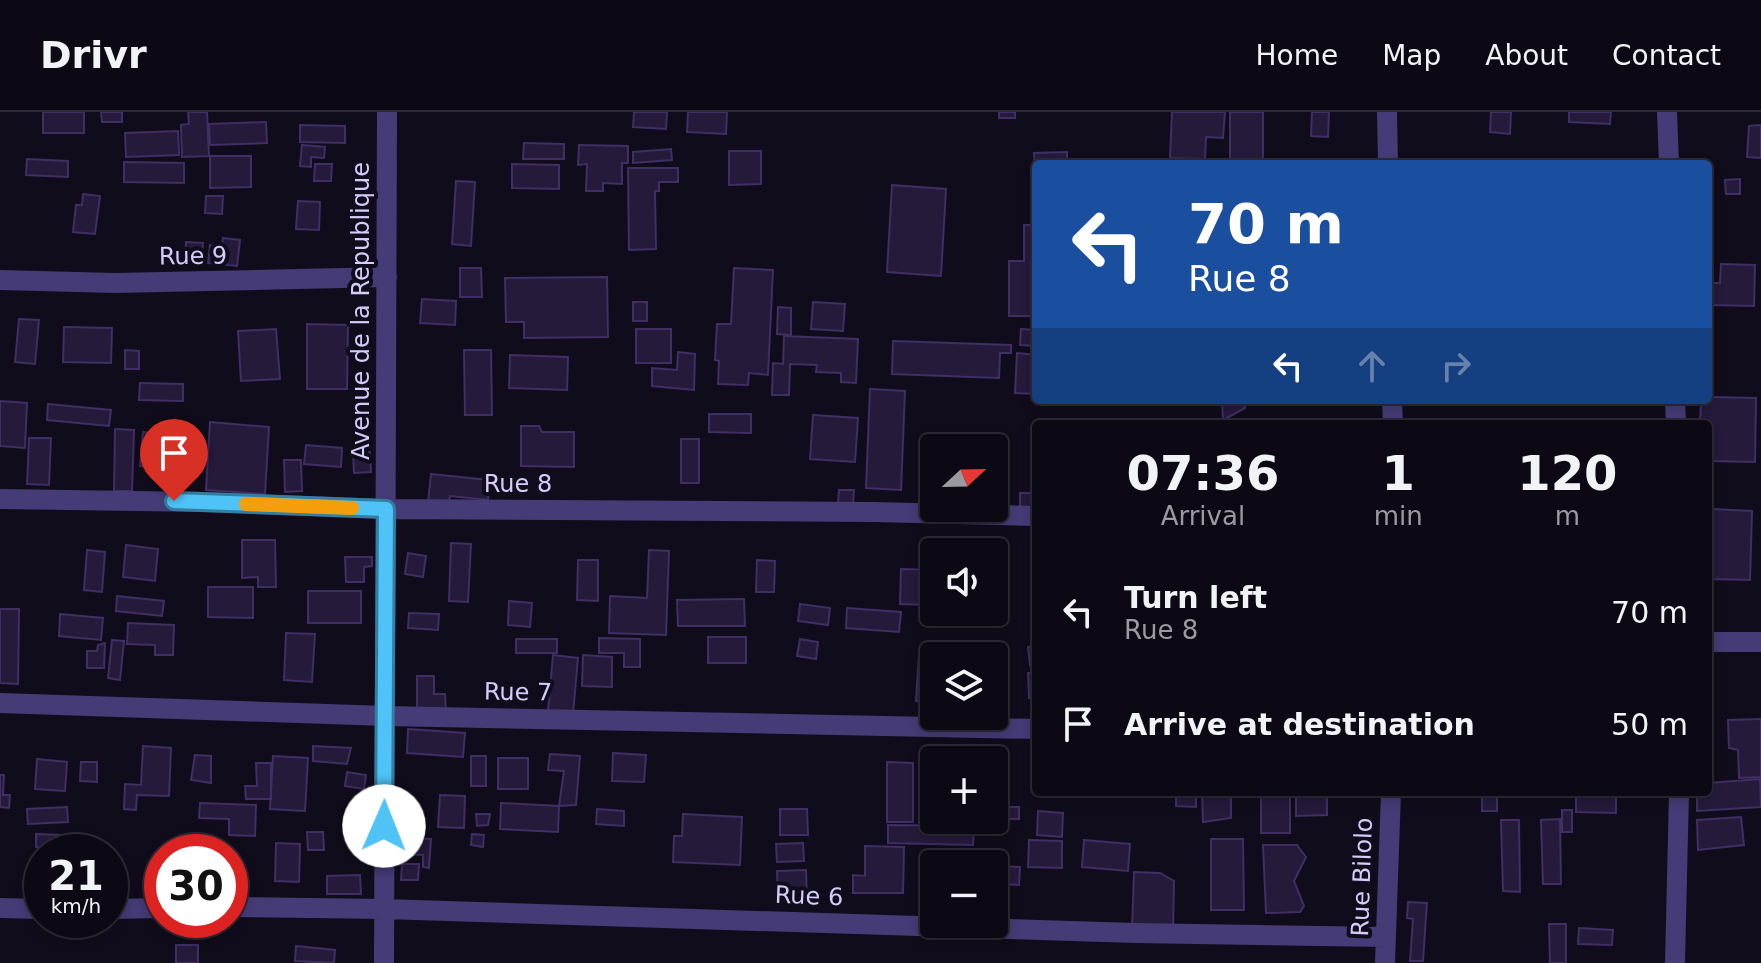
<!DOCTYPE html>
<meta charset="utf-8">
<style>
:root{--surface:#0d0914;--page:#1b1722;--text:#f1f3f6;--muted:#9a9aa0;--line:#2d2a34}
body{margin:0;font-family:"DejaVu Sans",sans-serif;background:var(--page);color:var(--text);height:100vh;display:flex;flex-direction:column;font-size:30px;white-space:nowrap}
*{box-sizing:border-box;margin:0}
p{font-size:26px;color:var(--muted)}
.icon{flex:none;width:44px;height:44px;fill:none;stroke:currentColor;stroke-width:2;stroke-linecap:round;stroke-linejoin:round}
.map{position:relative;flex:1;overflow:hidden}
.side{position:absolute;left:1032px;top:308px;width:680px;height:376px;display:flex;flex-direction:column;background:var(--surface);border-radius:8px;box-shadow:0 4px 12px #0003,0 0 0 2px var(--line)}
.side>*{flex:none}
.hud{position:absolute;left:1032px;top:48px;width:680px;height:244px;border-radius:8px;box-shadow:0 4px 12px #0003,0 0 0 2px var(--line);background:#1a4fa0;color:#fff;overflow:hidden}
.needle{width:52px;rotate:68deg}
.tools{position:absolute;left:920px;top:322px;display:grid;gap:16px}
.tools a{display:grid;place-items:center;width:88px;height:88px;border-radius:8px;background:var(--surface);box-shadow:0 4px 12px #0003,0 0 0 2px var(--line);font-size:40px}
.speed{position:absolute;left:24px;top:722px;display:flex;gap:16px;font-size:40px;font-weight:700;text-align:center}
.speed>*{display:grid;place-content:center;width:104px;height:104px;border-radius:50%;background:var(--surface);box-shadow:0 4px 12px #0003,0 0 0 2px var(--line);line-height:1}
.speed small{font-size:20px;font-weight:400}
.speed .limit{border:12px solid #d22;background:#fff;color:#111}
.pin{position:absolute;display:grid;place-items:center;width:68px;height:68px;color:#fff;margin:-82px -34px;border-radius:50% 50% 50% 0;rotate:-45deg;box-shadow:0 0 8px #0007}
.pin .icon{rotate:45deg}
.me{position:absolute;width:88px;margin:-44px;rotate:1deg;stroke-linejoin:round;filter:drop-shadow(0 0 6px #0008)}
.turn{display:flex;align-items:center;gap:28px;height:168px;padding:0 24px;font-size:36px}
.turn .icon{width:104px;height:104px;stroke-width:2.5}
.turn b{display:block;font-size:56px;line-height:68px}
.lanes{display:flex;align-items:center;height:76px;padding:0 24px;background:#0003;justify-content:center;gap:40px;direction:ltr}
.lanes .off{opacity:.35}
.eta{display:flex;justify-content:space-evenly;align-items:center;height:136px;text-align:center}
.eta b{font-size:48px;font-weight:600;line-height:56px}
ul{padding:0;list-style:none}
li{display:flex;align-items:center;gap:24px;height:112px;padding:0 24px}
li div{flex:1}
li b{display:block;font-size:30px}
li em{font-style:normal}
header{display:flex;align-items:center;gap:48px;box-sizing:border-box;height:112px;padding:0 40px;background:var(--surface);border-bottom:2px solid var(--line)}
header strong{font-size:38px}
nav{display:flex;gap:44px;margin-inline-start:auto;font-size:28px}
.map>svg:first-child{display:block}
.building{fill:#251a3a;stroke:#402e64;stroke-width:2}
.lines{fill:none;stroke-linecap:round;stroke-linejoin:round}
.street{stroke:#453b76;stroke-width:20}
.route-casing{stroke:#337fa1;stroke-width:20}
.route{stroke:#4fc3f7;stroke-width:14}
.slow{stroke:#f59e0b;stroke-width:14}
.labels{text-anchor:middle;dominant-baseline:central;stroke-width:8;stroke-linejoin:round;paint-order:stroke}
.street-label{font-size:24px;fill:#d7cbfb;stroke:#110c1b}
</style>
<header>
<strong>Drivr</strong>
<nav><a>Home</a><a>Map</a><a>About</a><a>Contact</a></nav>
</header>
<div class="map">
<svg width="1761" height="851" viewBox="0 0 1761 851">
<rect width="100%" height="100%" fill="#110c1b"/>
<!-- building -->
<path class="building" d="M43,0h41v21h-41z
M101,0h21v10h-20z
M188,0h19l2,44 -27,1 -1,-32 8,-1z
M634,0h33l-1,17 -33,-2z
M688,0h39l-1,22 -39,-2z
M999,0h16v6h-16z
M1172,0h53l-2,26 -17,-1 -1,22 -35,-1z
M1230,0h33v52h-33z
M1312,0h17l-1,25 -17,-1z
M1491,0h20l-1,22 -20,-2z
M1569,0h42l-1,12 -41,-2z
M266,10l1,21 -57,2 -1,-21z
M300,13l45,1v17l-45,-1z
M1761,13v33l-14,-1 2,-31z
M178,19l1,24 -53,2 -1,-24z
M524,31l40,1v15h-41z
M302,33l23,2 -1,11 -13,-1v10l-11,-1z
M579,33l49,1v17h-6v21l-19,-1v8h-17l1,-27 -9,1z
M671,37l1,11 -39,3v-11z
M729,39h32v33l-32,1z
M1067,40v12h-31l-1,8 -1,-19z
M210,44h41v31l-41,1z
M27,47l41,2v16l-42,-2z
M124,50l60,1v20l-60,-1z
M315,52h17l-1,17h-17z
M512,52l47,1v24l-47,-1z
M628,56h50v14h-19v9h-4l1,58 -27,1z
M1740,67v15h-14l-1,-14z
M456,69l19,1 -4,64 -19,-2z
M892,73l54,4 -5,87 -54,-4z
M83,82l17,2 -5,38 -22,-2 3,-27h6z
M206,84h17l-1,18 -17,-1z
M298,89l22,1 -1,28 -23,-1z
M1024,113h12v91h-27v-55h15z
M223,126l17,2 -3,26 -29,-3 2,-18 12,2z
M186,130l17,1 -1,18 -17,-1z
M1721,152l34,1 -1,41 -46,-1v-22h12z
M460,156h21l1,29h-22z
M734,156l39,2 -5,105 -19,-2 -1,12 -30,-1 1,-23 -4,-1 2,-36h14z
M607,165l1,60 -84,1v-16h-18l-1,-44z
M422,187l34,2 -1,24 -35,-2z
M633,190h14v19h-14z
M813,190l32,2 -2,27 -32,-2z
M778,195l13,1v27l-14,-1z
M19,207l20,1 -4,44 -20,-2z
M307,212l41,1 -1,64h-40z
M64,215l48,1 -1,35 -48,-1z
M276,217l4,50 -39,2 -3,-50z
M636,217h35v34h-35z
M1021,217l15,1v16l-16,-1z
M784,224l74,3 -2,44 -15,-1v-9l-25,-1 1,-7 -27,-1 -1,31h-17l1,-32 10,1z
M893,229l118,4v8h-11l-1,25 -107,-4z
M125,238l14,1v18h-14z
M464,238h27l1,65h-27z
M678,240l17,2 -1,36 -42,-4v-18l25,2z
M1017,241l19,2 -2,39 -19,-1z
M510,243l58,2 -1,33 -58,-2z
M140,271l43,1v17l-44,-1z
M870,277l35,2 -4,99 -35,-2z
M1708,285l48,1 -1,64 -47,-1v-37h-8l1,-24h7z
M1222,288h24l-1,8 -22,12z
M0,289l27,2 -2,45 -25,-2z
M48,292l63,6 -2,16 -62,-6z
M709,302h42v19l-42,-1z
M813,303l45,3 -3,44 -45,-3z
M210,310l59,5 -4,67 -59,-4z
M521,314h18l3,6h32v35l-53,-1z
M115,317l19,1 -2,61h-18z
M143,320l33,3 -3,33 -33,-2z
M29,326h22l-2,47 -22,-1z
M681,327h18v44h-18z
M306,333l36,3 -1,19 -37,-3z
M370,340l1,20 -17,1 -1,-20z
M284,348h17l1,31 -17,1z
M431,362l58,6 -1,20 -38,-4 -1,8 -21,-2z
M839,378h15l-1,15 -15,-1z
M1020,381h16v18l-16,1z
M1713,397l39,2 -2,69 -39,-1z
M242,428h33l1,47h-18v-10l-16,1z
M451,431l20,1 -3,58 -19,-1z
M126,433l32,4 -3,32 -32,-4z
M87,438l18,2 -3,40 -18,-2z
M649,438l20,1 -3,84 -57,-2 1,-37 37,2z
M408,441l18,3 -3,21 -18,-3z
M345,445h27v9l-8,1v15h-18z
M578,448h20v41l-21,-1z
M757,448l18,1 -1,31h-18z
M901,457l33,1v35l-34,-1z
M208,475h45v31l-45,-1z
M308,479h53v32h-53z
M117,484l47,5 -2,15 -46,-5z
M744,487l1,27h-67l-1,-26z
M509,489l23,2 -2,24 -22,-2z
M800,492l30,4 -2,17 -30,-4z
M847,496l54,4 -2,20 -53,-4z
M0,497h19l-1,75 -18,-1z
M409,501l30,1 -1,16 -30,-2z
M60,502l43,4 -2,22 -42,-4z
M128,511l46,2 -1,30h-18v-10l-28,-1z
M286,521l29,1 -3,48 -28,-2z
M708,525h38v26h-38z
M599,526l41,1v28h-16v-14h-25z
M516,527h41v14h-41z
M800,527l18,3 -2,17 -19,-3z
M112,528l12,1 -4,39 -12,-2z
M105,531l-1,25h-17v-17h10l1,-6z
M1036,534v19h-6l-2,-18z
M553,543l25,3 -5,56 -25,-3z
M583,543l29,2v30l-30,-1z
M919,543l17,1h-2v47l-18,-2z
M1028,561h8v25h-7z
M417,564h17v18h11l1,19h-29z
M1761,607v58l-22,1 -1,-28 -9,-2 -1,-28z
M408,617l57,4 -2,24 -56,-4z
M143,634l28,2 -2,48 -32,-1 -1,15 -12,-1 1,-25 16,1z
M313,634l38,2 -4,16 -34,-3z
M613,641l33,2 -2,27 -32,-1z
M550,642l30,2 -4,49 -17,1 5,-35 -16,-1z
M195,643l16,1v27l-20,-3z
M273,644l35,2 -3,53 -35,-2z
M471,644h15v30h-15z
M498,646h30v31h-30z
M37,647l30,3 -2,29 -30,-2z
M81,650h16v20l-17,-1z
M887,650l26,1v59h-26z
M256,651h15v36h-25l-1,-13h12z
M347,660l19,3 -2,14 -19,-3z
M922,661h12v32h-13z
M0,663h4l-1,20h7l-1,13 -9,-1z
M1760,667l1,28 -64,4v-19h11v-9z
M1176,680h20v15l-20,-1z
M1202,680h29v26l-28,4z
M1261,680h29v41h-29z
M1296,680h31v23l-31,1z
M1492,680h34v2h-29v17h-15v-13z
M440,683l25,1 -1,32 -26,-1z
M1576,683h40v18l-40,-1z
M200,691l56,2 -1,31 -26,-1v-16l-30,-1z
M501,691l58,3 -1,26 -58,-3z
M67,695l1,15 -40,2 -1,-15z
M1005,695h14v12h-14z
M597,697l27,2v15l-28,-2z
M780,697h27l1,26h-28z
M1562,698h10v22h-10z
M1038,699l25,2 -1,24 -25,-2z
M476,702h14l-2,11 -11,1z
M683,702l59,3 -2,48 -67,-3 1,-26h8z
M1741,705l3,28 -46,5 -1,-30z
M1560,707l1,65h-18l-2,-64z
M1501,708h18l1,72 -17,-1z
M888,713l86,1 -1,19 -85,-2z
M307,720h16l1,18h-16z
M36,722l26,1v13l-26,-1z
M472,722l12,1 -1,12 -12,-2z
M409,726l22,1 -2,29 -6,-1v-12l-15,-1z
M1211,727h32l1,71h-33z
M1029,728l33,1v27l-34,-1z
M1084,728l46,4 -2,27 -46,-4z
M276,731l24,1 -1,38 -24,-1z
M803,731l1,18 -27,1 -1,-18z
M1263,733h34l9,12 -12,24 10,25 -4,6 -34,1z
M865,734l39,1 -1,46h-50v-18l12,1z
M402,752h17l-1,16h-17z
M1002,754l18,1 -1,18 -17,-1z
M806,758l1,29 -29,1 -1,-29z
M1134,760l26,1 14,8 -1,51 -41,-2z
M360,763l1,19h-34v-18z
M1408,790l19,1 -4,58h-13l3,-42 -6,-1z
M1549,812h17v39h-16z
M1579,816l34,2 -1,15 -34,-1z
M176,833h22v18h-22z
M296,834l39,4 -1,13 -39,-2z"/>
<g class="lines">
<!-- street -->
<path class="street" d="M1387,0l1,52
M1667,0l2,52
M0,168l115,3 272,-6
M1392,288l1,24
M1675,288l1,24
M0,387l203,3 183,7 488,3 162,4
M1708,530h53
M0,591l386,13 650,13
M230,795l154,2 751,24 251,4
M0,796l42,1
M110,797l52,-1
M384,851l3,-851
M1385,851l6,-171
M1675,851l4,-171"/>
</g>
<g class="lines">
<!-- route casing -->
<g class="route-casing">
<path id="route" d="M174,389l212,8 -2,317"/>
</g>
<!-- route -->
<use href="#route" class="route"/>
<!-- slow -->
<path class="slow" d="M246,392l106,4"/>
</g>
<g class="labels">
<!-- street labels -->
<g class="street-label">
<text transform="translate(193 144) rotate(-1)">Rue 9</text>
<text transform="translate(361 199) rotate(-90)">Avenue de la Republique</text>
<text x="518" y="372">Rue 8</text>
<text transform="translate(518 580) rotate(1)">Rue 7</text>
<text transform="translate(1362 765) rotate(-88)">Rue Bilolo</text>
<text transform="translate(809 784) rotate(2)">Rue 6</text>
</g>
</g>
</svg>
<div class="tools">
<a><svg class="needle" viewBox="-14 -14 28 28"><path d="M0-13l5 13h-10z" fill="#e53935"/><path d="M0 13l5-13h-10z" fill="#9a9aa0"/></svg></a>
<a><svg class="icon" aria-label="sound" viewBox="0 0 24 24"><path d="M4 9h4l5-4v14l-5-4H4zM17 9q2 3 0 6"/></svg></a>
<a><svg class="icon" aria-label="layers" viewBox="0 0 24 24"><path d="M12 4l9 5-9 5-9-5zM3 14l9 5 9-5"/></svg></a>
<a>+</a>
<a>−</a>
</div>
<div class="speed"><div>21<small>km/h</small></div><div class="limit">30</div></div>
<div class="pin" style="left:174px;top:389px;background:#d93025"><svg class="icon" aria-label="arrive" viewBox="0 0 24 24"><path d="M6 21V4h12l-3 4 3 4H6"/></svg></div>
<svg class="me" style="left:384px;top:714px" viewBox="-20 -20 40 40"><circle r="19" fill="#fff"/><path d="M0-13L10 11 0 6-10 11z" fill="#4fc3f7"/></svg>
<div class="hud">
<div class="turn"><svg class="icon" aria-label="left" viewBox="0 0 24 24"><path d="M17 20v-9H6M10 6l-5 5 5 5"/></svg><div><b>70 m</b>Rue 8</div></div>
<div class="lanes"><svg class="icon" aria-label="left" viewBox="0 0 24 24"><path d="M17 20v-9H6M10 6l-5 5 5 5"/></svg><svg class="icon off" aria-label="ahead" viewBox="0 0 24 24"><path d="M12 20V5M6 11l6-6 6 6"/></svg><svg class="icon off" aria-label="right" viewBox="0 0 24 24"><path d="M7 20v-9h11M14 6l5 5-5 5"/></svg></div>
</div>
<section class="side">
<div class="eta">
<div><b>07:36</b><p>Arrival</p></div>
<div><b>1</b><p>min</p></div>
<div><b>120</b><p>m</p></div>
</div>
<ul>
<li><svg class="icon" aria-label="left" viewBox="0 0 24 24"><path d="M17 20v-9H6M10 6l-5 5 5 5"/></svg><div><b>Turn left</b><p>Rue 8</p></div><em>70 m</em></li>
<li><svg class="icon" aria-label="arrive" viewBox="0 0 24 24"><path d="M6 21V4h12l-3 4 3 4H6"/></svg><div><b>Arrive at destination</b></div><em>50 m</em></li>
</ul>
</section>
</div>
